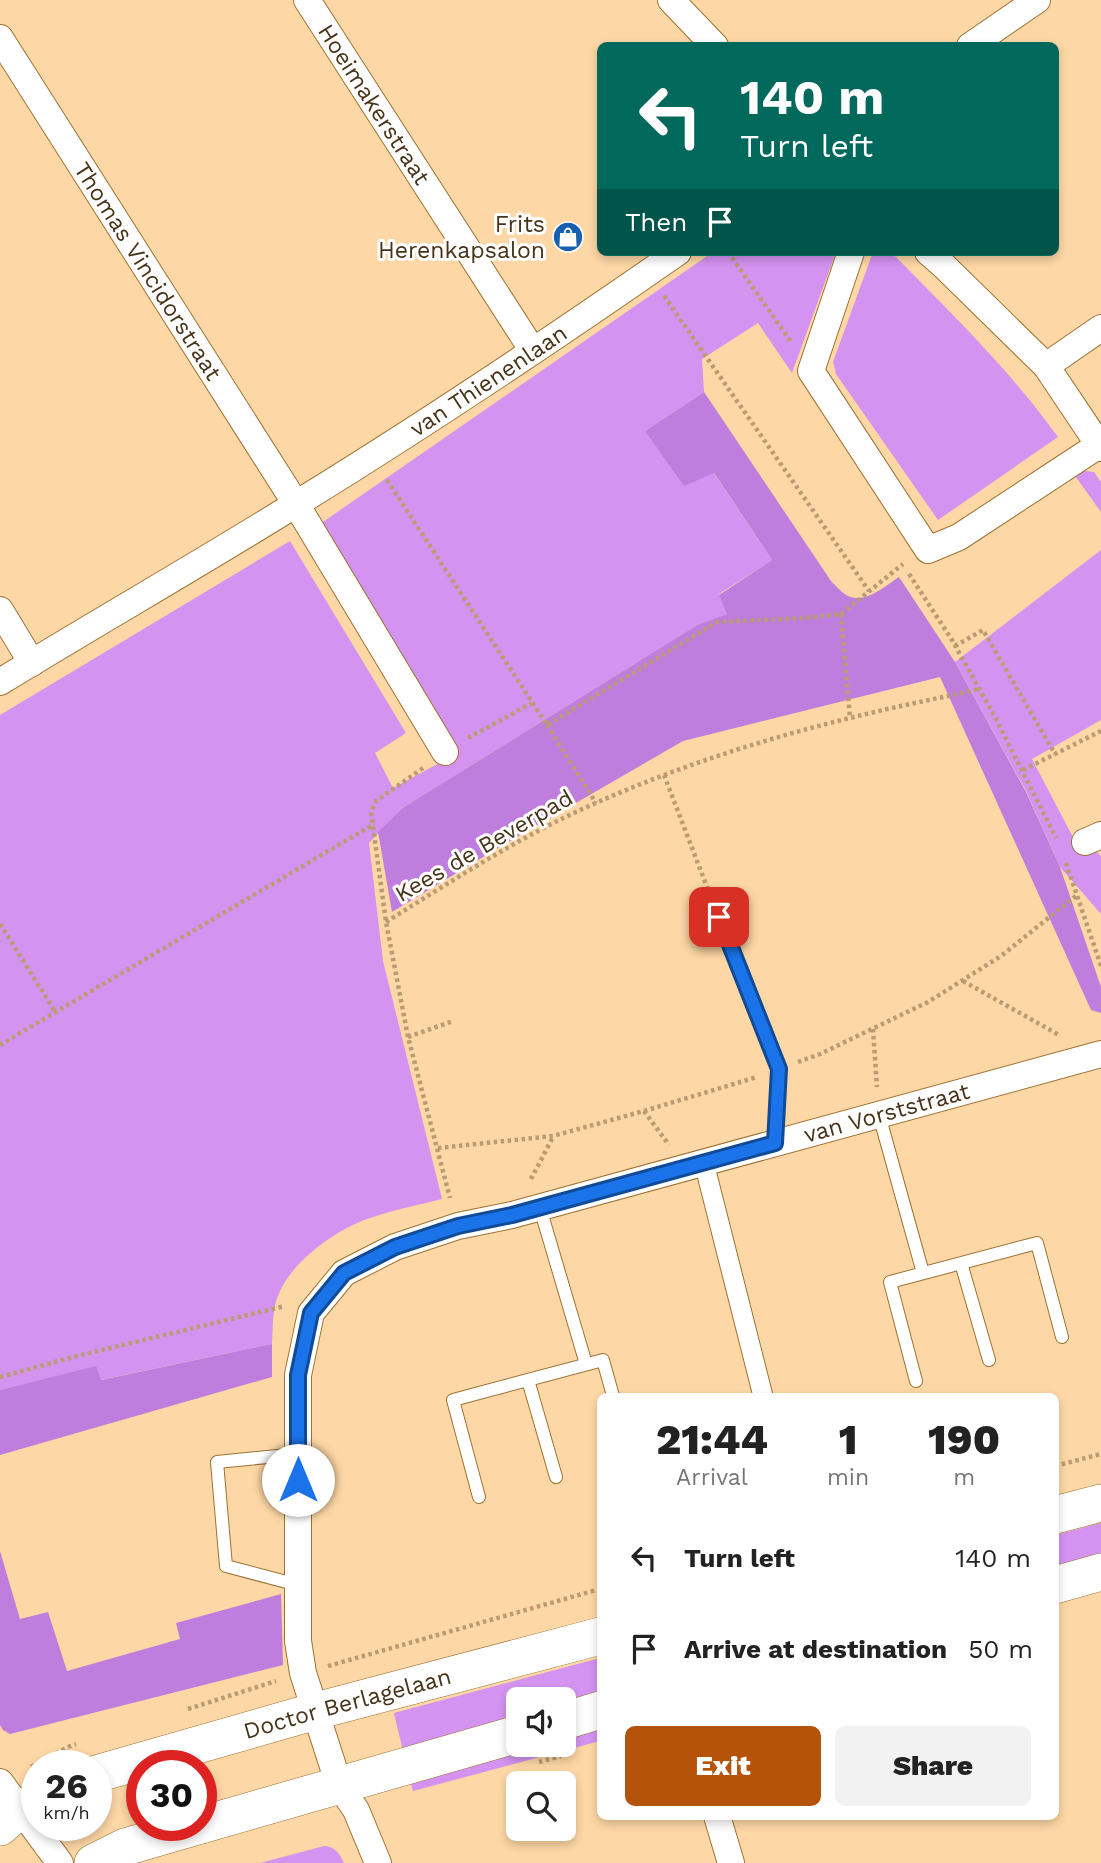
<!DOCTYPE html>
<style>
:root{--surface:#fff;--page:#f2f2f2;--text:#222;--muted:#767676;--accent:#b45309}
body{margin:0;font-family:"Work Sans",sans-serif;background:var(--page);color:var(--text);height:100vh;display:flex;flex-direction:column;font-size:26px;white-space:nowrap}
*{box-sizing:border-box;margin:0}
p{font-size:23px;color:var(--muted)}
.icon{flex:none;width:38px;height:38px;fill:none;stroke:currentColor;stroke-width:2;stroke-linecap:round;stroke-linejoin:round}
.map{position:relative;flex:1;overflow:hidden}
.drawer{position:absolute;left:597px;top:1393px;width:462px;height:427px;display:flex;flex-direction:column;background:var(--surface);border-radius:10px;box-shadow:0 4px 10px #0003}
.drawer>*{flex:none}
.hud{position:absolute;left:597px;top:42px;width:462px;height:214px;border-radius:10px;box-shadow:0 4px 10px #0003;background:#00695c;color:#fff;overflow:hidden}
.tools{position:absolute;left:506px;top:1687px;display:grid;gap:14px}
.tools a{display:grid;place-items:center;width:70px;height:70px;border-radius:10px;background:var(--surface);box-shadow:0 4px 10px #0003;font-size:35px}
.speed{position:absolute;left:21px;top:1750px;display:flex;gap:14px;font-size:35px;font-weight:700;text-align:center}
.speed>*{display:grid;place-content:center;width:91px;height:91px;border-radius:50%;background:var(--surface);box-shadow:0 4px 10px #0003;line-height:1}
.speed small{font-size:18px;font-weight:400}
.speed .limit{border:10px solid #d22;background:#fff;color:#111}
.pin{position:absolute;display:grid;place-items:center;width:60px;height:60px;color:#fff;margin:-30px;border-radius:14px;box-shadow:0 4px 10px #0006}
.me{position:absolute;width:77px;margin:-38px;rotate:0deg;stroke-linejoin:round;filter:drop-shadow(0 0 5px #0008)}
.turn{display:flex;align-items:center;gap:24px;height:147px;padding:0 28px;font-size:32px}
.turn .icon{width:91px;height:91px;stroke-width:2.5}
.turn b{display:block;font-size:49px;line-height:60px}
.then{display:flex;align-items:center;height:66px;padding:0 28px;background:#0003;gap:14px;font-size:26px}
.eta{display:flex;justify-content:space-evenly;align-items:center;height:119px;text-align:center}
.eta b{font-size:42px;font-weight:800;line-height:49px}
.action{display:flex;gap:14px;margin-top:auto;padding:14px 28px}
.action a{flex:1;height:80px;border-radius:10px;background:var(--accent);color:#fff;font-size:28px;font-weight:800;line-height:80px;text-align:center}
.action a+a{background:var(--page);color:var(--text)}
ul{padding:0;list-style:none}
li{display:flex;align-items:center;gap:21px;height:91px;padding:0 28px}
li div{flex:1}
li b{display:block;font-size:26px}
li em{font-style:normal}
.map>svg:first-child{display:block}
.green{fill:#d493f1}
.forest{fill:#bf7edd}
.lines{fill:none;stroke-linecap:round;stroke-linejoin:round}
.service-casing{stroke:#9d7232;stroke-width:14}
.pedestrian-casing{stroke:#9d7232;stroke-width:21}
.minor-casing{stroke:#9d7232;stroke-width:28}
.secondary-casing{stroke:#9d7232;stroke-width:38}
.path{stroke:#ba9b72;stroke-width:4.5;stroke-dasharray:3.5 3.5;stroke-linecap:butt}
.service{stroke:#fff;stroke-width:12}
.pedestrian{stroke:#fff;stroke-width:19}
.minor{stroke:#fff;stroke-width:26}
.secondary{stroke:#fff;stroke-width:37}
.route-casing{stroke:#114b97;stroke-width:18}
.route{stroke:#1a73e8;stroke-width:12}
.labels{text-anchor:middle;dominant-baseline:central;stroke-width:6;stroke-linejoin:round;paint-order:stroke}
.street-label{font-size:23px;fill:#463318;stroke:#fff}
.poi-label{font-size:23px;fill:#463318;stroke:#fff;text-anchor:end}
</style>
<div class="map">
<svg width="1101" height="1863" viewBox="0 0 1101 1863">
<rect width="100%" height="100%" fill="#fdd7a5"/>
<!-- green -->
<path class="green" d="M713,252h123l-44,121 -34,-50 -56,36 2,33 -59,39 68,41 59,88 -53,34 9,20 -31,11 -293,182 -35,36 14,118 59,238c-24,6 -49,11 -72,19 -33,11 -75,41 -90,73 -8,15 -7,36 -8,53l-172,36 -5,-13 -95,23v-675l290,-174 116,192 -31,20 18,35 63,-34 -136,-230z
M873,252h18c58,59 119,118 167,185l-120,83 -102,-146 -3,-12z
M1070,469l24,3 7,10v30z
M1101,550v170l-69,39 44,84 14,-1 11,15v57l-41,-47 -34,-76 -71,-129z
M1101,1523v42l-46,12v-42z
M600,1658v43l-36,11v-13h-46v26l-114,30 -10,-42z
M600,1718v23l-187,50 -5,-18 110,-28h46v-16z
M324,1846c12,1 15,7 20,17h-84z"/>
<!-- forest -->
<path class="forest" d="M704,392l127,189c5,5 11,12 17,15 18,8 37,-10 51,-19l56,85 71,130 34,75 41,120v26l-10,-3 -151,-333 -257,64 -185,107 -106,64 -14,-80 26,-25 293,-182 30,-11 -8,-19 53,-35 -58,-87 -30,13 -39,-55z
M272,1344v33l-272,78v-65l96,-24 5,14z
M0,1551l20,68 28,-7 19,59 113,-32 -4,-16 105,-29 2,71 -273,69 -7,-4 -3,-5z"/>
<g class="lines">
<!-- service casing -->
<g class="service-casing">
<path id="service" d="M719,917l60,152 -4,74
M879,1115l44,158
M540,1208l46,156
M961,1263l28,97
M528,1380l28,97
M916,1381l-26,-99 147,-39 25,94
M298,1454l-81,8 9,104 72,19
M479,1497l-26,-97 150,-40 10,36"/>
</g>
<!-- pedestrian casing -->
<g class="pedestrian-casing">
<path id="pedestrian" d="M704,1163l59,233"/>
</g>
<!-- minor casing -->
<g class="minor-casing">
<g id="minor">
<path id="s1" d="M307,0l226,351"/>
<path d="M671,0l44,46"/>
<path id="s2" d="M0,38l296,466 149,248"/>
<path d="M970,46l67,-46"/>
<path d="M851,252l-40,119 117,179 31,-13 140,-92"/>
<path d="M928,252l16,14 102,100 55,82"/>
<path d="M1046,366l55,-38"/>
<path d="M0,610l32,53"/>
<path id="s3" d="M0,682c98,-60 198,-117 296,-178 130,-80 257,-165 382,-252"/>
<path d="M1085,842l16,-7"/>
<path d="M0,1782l60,81"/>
<path d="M717,1816l14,47"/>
<path id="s4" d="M378,1863l-22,-53 -17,-25 -36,-112 -5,-32v-266l13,-62 33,-40 51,-26 63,-21 54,-11 589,-161"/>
</g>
</g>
<!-- secondary casing -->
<g class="secondary-casing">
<g id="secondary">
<path d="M1055,1515l46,-12"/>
<path d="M1055,1585l46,-13"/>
<path d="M564,1721l36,-11"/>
<path id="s5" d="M96,1774l220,-63 284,-75"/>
<path d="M201,1825l317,-91"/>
<path d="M0,1827l19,-17 18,-9"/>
<path d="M93,1863l32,-16 76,-22"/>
</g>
</g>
<!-- path -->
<path class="path" d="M728,252l63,90
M664,296l205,295
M387,480l160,245 170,-103 88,-4 36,-4 62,-50
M909,574l43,66 44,79 60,119
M841,614l9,104
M955,646l28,-16 72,124
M547,725l49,78
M468,738l64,-35
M423,768l-47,33 -5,11 15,110 22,115 42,161
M1023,770l78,-39
M664,775l48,125
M1066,863l35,103
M386,922c69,-43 138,-88 212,-120 82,-36 166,-63 252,-84 43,-11 86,-19 129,-29
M0,924l56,89
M963,981l96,54
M873,1029l4,58
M408,1037l45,-16
M0,1045l374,-221
M798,1062l22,-8 108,-52 73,-46 76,-61
M644,1111l25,34
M438,1148l115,-12 91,-25 113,-34
M531,1179l22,-42
M0,1377l73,-20 212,-51
M1055,1466l46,-12
M328,1666l272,-77
M188,1709l88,-28
M539,1762l22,-6
M31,1767l37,-20 8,-3"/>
<!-- service -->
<use href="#service" class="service"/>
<!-- pedestrian -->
<use href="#pedestrian" class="pedestrian"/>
<!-- minor -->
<use href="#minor" class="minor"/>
<!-- secondary -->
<use href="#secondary" class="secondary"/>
</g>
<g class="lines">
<!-- route casing -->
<g class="route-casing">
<path id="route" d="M298,1480v-105l13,-62 33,-40 51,-26 63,-21 54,-11 263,-72 4,-74 -60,-152"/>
</g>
<!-- route -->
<use href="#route" class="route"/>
</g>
<!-- icons -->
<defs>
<g id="shop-disc" transform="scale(1.575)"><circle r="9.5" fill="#1760af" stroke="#fff"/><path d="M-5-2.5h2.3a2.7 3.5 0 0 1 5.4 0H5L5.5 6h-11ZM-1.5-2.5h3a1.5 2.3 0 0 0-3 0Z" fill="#fff"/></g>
</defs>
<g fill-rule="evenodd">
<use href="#shop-disc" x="568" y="237"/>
</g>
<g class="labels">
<!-- street labels -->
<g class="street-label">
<text stroke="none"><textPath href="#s1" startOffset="124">Hoeimakerstraat</textPath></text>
<text stroke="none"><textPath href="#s2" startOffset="276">Thomas Vincidorstraat</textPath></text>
<text stroke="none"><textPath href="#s3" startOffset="574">van Thienenlaan</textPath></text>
<text transform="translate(484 846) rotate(-30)">Kees de Beverpad</text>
<text stroke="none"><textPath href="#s4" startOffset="1186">van Vorststraat</textPath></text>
<text stroke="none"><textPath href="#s5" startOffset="261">Doctor Berlagelaan</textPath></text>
</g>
<!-- poi labels -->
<g class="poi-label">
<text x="545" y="224">Frits<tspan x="545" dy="26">Herenkapsalon</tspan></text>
</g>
</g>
</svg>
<div class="tools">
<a><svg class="icon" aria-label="sound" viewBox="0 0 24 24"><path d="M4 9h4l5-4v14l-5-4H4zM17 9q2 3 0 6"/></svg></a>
<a><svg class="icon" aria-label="search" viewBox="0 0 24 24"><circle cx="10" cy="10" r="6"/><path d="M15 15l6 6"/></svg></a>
</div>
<div class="speed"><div>26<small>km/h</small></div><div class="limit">30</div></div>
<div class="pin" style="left:719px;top:917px;background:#d93025"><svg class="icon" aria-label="arrive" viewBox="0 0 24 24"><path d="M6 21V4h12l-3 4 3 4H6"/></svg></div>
<svg class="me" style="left:298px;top:1480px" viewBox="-20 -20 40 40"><circle r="19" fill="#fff"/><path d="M0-13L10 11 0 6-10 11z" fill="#1a73e8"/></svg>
<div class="hud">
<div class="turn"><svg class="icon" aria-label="left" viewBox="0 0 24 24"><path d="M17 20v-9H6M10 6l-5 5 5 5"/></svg><div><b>140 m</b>Turn left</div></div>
<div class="then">Then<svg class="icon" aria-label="arrive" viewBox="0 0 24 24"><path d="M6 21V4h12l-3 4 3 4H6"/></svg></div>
</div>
<section class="drawer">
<div class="eta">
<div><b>21:44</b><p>Arrival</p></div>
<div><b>1</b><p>min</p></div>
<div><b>190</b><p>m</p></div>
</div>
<ul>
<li><svg class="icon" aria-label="left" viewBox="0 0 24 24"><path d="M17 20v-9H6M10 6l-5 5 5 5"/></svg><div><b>Turn left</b></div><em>140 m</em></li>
<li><svg class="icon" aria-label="arrive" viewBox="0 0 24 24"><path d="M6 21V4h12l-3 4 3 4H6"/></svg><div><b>Arrive at destination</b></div><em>50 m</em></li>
</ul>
<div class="action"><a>Exit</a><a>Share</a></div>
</section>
</div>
